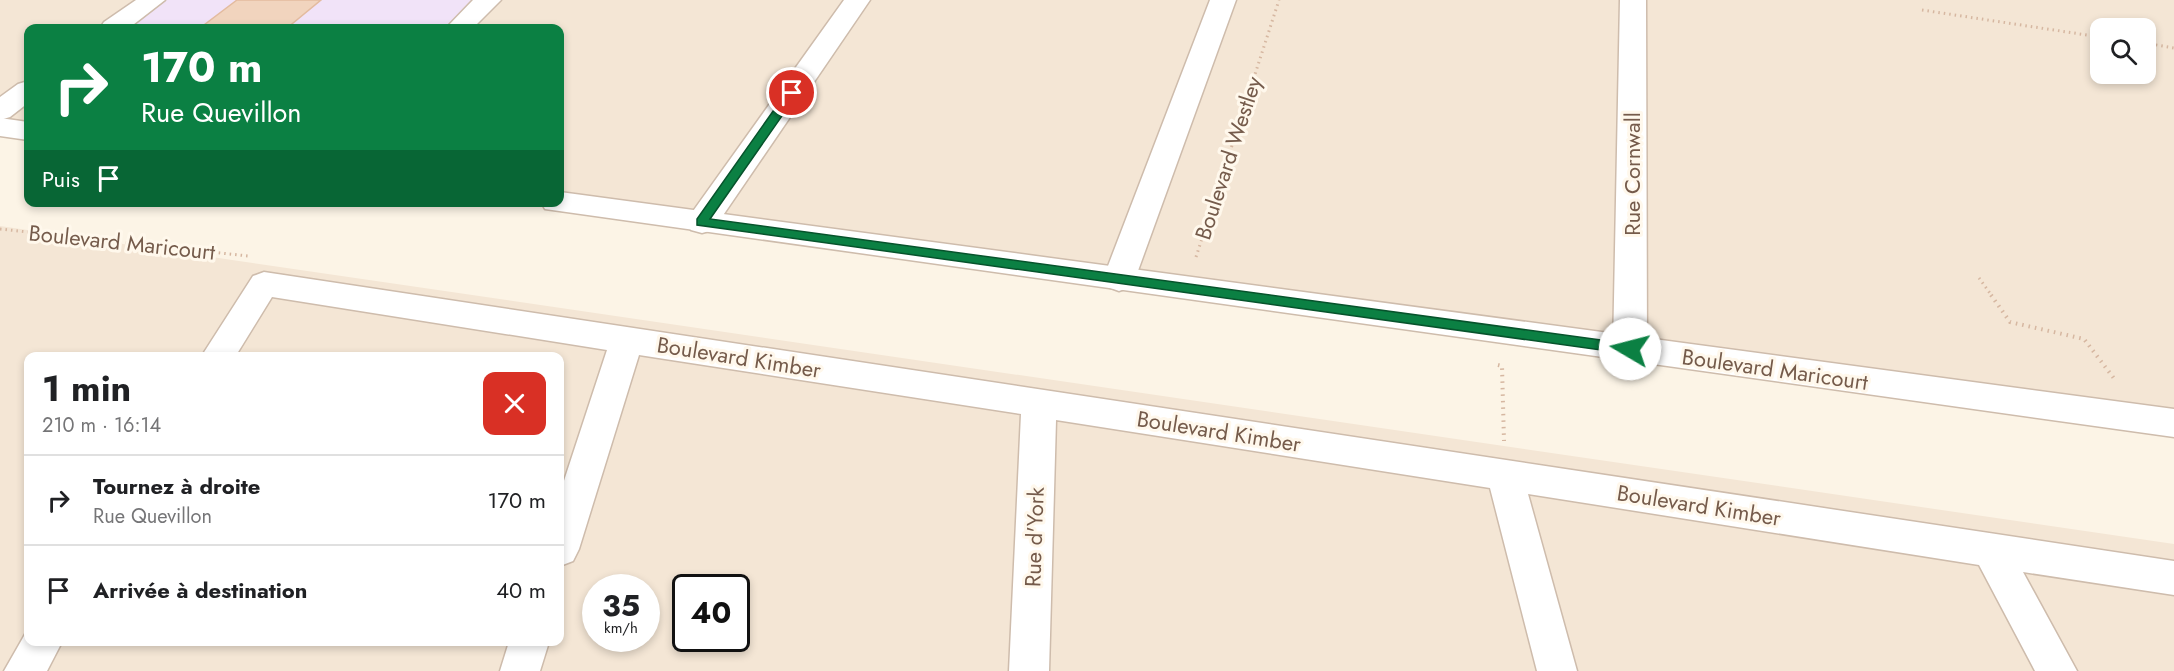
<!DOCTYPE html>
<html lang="fr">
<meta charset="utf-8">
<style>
:root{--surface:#fff;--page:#f2f2f2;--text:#202124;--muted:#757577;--line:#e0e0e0}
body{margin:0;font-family:Jost,sans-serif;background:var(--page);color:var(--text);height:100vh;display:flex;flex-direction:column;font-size:22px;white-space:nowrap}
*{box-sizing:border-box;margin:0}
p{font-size:20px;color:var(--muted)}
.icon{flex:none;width:33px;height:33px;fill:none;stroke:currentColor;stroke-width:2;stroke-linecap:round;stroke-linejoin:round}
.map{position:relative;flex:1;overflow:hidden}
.panel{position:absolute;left:24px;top:352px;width:540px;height:294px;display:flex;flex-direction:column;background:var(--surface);border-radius:12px;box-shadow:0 3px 9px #0003}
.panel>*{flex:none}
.hud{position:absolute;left:24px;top:24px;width:540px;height:183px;border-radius:12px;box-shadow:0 3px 9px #0003;background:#0b8043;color:#fff;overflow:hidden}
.fabs{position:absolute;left:2090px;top:18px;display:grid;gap:12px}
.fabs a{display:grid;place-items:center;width:66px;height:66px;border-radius:12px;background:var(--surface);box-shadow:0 3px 9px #0003;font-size:30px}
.speed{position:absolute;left:582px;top:574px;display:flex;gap:12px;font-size:30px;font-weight:700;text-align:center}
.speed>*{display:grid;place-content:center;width:78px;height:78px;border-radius:50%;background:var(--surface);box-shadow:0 3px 9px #0003;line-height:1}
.speed small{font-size:15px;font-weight:400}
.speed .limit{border:3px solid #111;border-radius:9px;background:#fff;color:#111}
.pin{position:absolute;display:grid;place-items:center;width:51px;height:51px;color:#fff;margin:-26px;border:3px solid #fff;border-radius:50%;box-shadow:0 2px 6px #0007}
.me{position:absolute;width:66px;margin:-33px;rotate:278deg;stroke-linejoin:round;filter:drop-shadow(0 0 4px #0008)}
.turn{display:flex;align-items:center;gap:21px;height:126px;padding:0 18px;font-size:27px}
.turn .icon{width:78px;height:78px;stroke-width:2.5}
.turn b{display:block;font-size:42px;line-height:51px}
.then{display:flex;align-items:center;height:57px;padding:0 18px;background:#0003;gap:12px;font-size:22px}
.round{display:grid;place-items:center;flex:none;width:63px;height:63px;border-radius:12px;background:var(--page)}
.summary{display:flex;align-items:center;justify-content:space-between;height:102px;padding:0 18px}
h1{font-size:36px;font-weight:700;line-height:45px}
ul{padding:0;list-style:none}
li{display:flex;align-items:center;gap:18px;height:90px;padding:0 18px;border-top:2px solid var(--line)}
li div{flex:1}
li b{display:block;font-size:22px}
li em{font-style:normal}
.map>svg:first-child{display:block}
.residential{fill:#f4e6d5;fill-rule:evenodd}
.education{fill:#f1e3f8}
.building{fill:#f1d4be;stroke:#e3bb9f;stroke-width:1.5}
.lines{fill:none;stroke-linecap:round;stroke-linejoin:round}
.minor-casing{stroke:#cebcac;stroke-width:3}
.tertiary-casing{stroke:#cebcac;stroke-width:3}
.path-far1{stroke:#d6b7a1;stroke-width:3;stroke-dasharray:1.5 4;stroke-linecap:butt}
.path{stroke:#d6b7a1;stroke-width:4;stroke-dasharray:1.5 5;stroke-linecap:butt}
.minor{fill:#fff;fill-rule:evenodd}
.tertiary{fill:#fff;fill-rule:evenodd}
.route{fill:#0b8043;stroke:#07532c;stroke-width:1.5}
.labels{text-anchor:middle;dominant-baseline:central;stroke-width:6;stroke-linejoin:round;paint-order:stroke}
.street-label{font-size:22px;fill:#755b4b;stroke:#fff8ec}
</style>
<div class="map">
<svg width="2174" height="671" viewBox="0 0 2174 671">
<rect width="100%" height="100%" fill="#fcf4e6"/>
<!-- residential -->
<path class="residential" d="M0,0h2174v423l-1614,-221v-174h-532v103l-28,-4zM2100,28h45v46h-45z
M0,226l2174,318v127h-2174zM28,357h532v285h-532zM596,588h50v51h-50zM686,588h50v51h-50z"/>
<!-- education -->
<path class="education" d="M152,0h336l-29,28h-346z"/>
<!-- building -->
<path class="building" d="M237,0h84l-34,28h-87z"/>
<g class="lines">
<!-- minor casing -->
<g class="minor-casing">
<path id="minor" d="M136,0h29l-36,28h-29l4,-6z
M473,0h28l-28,28h-27z
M844,0h26l-157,230 -11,3 -11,-3 -4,-8 4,-8z
M1210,0h26l-101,279 -5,8 -11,4 -11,-4 -5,-8z
M1620,0h26l1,349 -5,9 -12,4 -12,-4 -5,-9z
M28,81v22l-18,14 -10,3v-23l18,-13z
M264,272l1910,289v34l-151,-23 54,99h-42l-56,-106 -451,-71 49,177h-40l-47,-183 -434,-68 -7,251h-40l12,-257 -382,-59 -60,194 -6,12 -13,5v-73l47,-143 -335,-53 -37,60h-34l52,-81z
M28,629v13h34l-15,29h-43z
M509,642h40l-9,29h-40z"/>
</g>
<!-- tertiary casing -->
<g class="tertiary-casing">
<path id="tertiary" d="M0,118l28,4v18l-28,-4z
M560,192l1614,217v28l-1629,-228 -4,-7h19z"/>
</g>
<!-- path-far1 -->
<path class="path-far1" d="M1922,10l178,27
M2145,43l29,5
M0,229l248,27
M1196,257l83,-257
M1979,278l13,18"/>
<!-- path -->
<path class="path" d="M1991,295l19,27 74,17 32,42
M1498,365l4,1 2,75"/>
<!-- minor -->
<use href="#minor" class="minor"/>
<!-- tertiary -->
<use href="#tertiary" class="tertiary"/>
</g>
<!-- route -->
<path class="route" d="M792,89l6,4 -88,126 920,125 7,5 -7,5 -933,-129v-6l91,-129z"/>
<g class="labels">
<!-- street labels -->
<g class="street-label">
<text transform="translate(1228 158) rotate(-72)">Boulevard Westley</text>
<text transform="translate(1632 174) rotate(-90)">Rue Cornwall</text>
<text transform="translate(122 242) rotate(6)">Boulevard Maricourt</text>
<text transform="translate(739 357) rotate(9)">Boulevard Kimber</text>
<text transform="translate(1775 369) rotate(8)">Boulevard Maricourt</text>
<text transform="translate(1219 431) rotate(9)">Boulevard Kimber</text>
<text transform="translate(1699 505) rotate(9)">Boulevard Kimber</text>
<text transform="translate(1034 537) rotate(-88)">Rue d'York</text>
</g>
</g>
</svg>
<div class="fabs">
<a><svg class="icon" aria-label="search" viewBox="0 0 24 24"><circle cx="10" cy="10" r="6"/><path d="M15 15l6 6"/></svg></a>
</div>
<div class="speed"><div>35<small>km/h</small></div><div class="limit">40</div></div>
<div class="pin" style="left:792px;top:93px;background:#d93025"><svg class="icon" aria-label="arrive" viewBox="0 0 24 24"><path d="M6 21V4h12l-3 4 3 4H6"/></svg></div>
<svg class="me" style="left:1630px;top:349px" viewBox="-20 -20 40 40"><circle r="19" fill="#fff"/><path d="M0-13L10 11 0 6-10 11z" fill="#0b8043"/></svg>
<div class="hud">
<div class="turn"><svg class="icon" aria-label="right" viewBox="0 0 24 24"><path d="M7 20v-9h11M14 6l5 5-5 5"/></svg><div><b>170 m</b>Rue Quevillon</div></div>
<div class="then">Puis<svg class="icon" aria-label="arrive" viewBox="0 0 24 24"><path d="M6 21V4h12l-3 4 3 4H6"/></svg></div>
</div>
<section class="panel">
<div class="summary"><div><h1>1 min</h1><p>210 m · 16:14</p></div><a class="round" style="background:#d93025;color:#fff"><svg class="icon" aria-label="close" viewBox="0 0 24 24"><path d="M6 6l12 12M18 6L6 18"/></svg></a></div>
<ul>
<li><svg class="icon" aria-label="right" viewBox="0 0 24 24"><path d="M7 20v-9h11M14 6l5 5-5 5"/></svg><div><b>Tournez à droite</b><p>Rue Quevillon</p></div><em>170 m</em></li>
<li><svg class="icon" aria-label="arrive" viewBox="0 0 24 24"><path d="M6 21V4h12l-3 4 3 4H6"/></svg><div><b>Arrivée à destination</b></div><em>40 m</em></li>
</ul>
</section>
</div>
